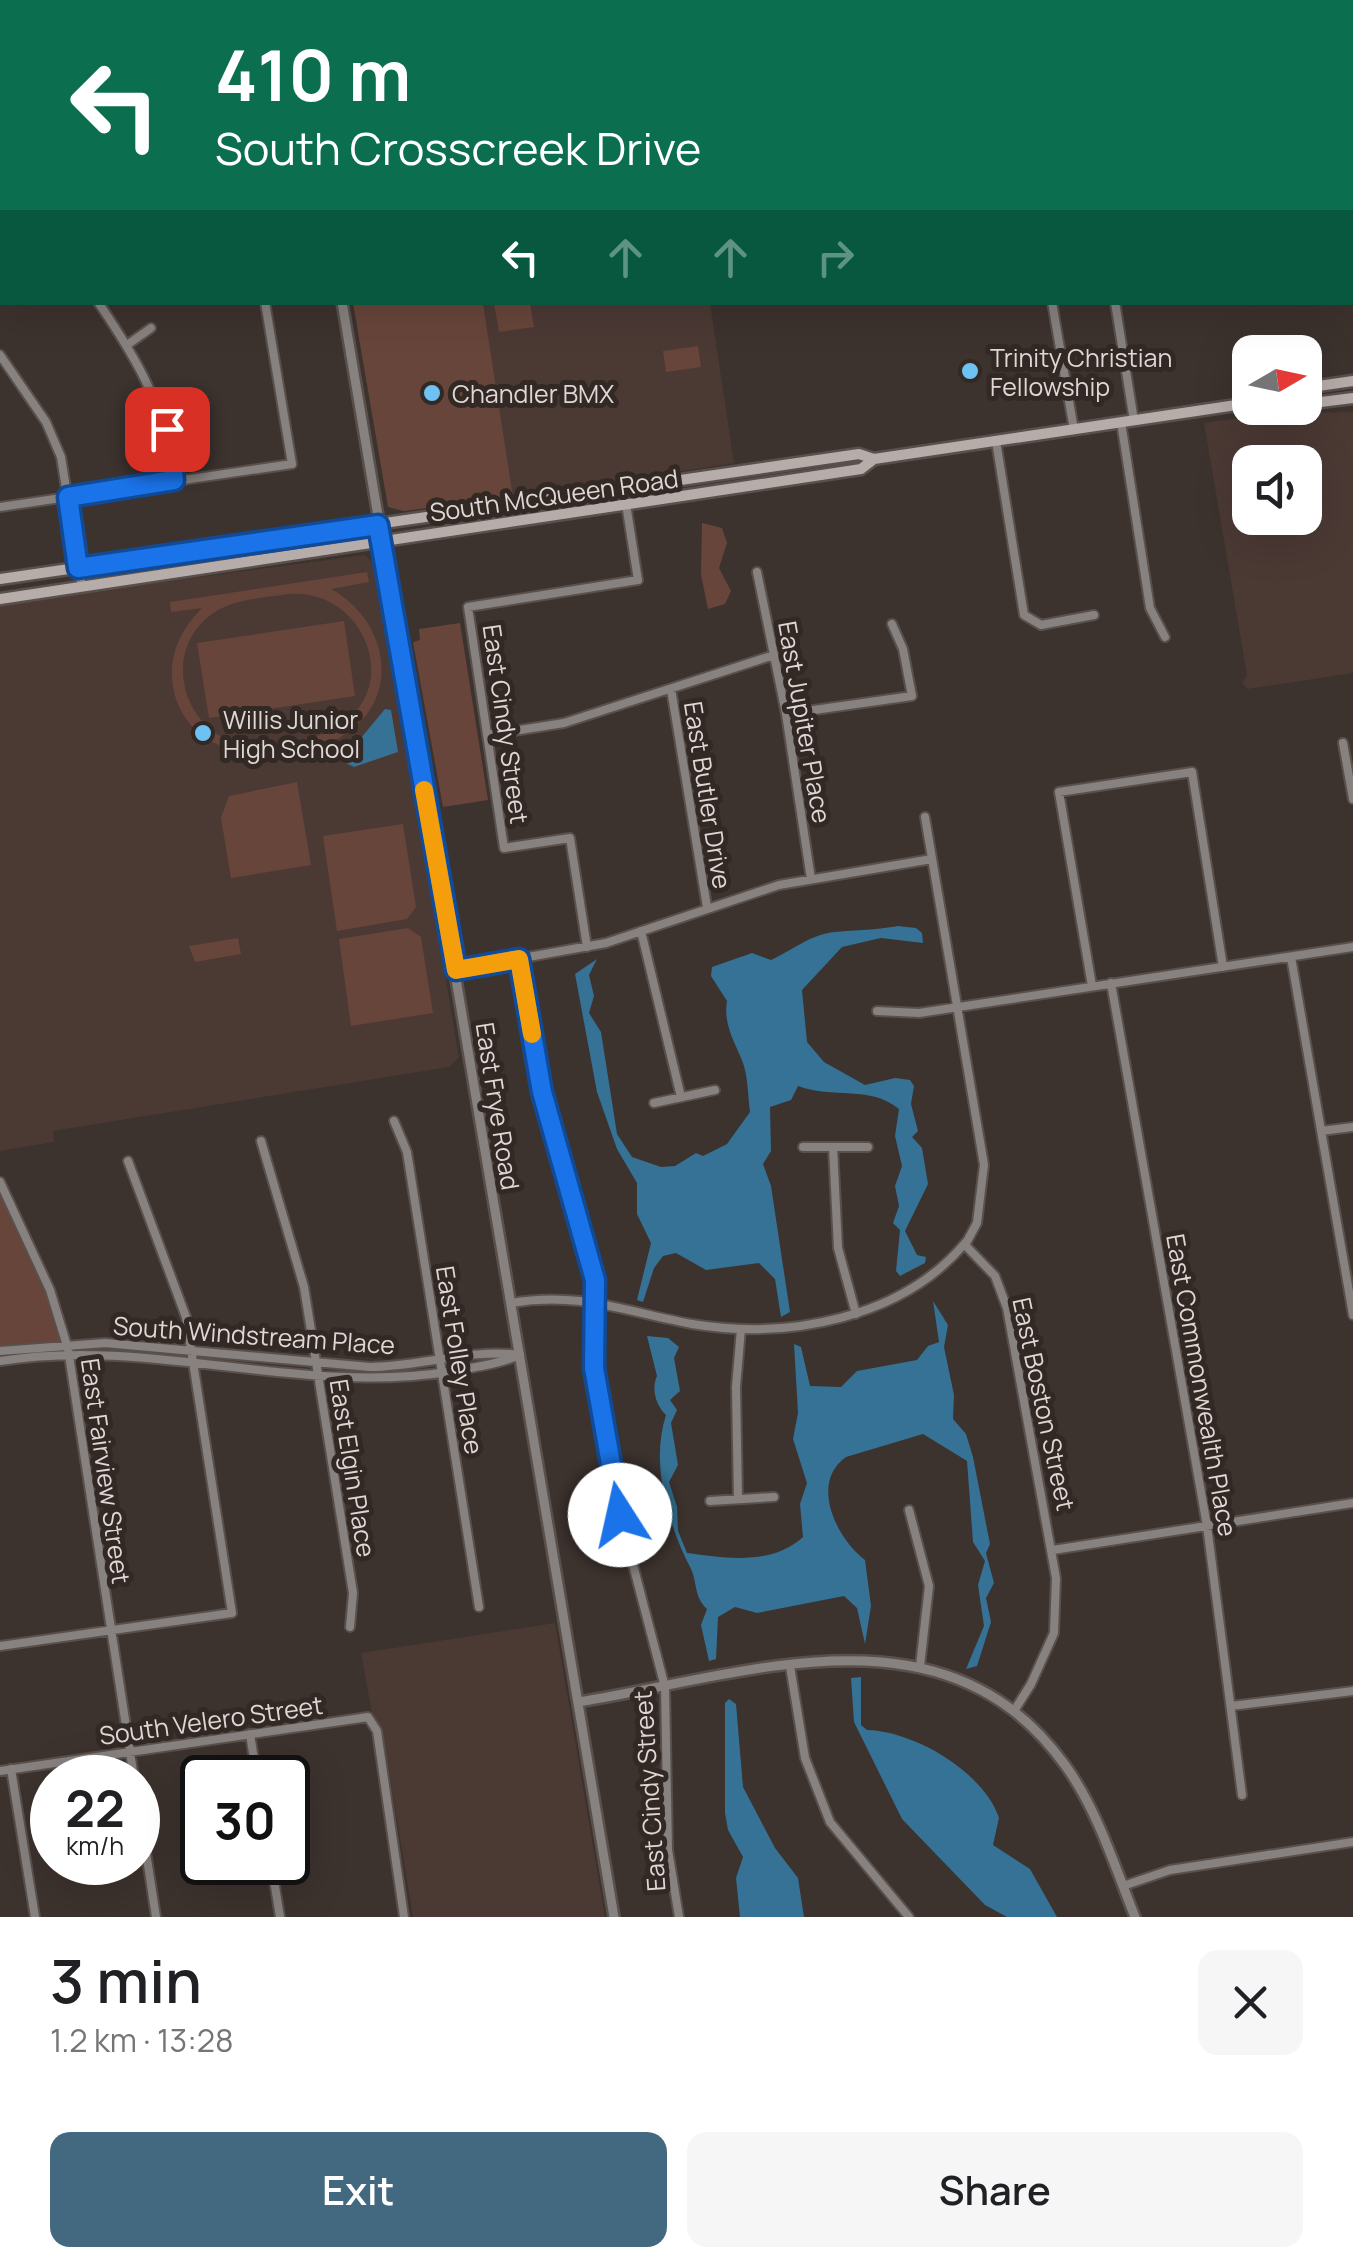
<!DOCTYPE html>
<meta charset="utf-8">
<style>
:root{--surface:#fff;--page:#f6f6f6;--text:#202124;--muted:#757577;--accent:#436981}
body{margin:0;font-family:Manrope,sans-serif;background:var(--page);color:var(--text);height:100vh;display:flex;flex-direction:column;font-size:38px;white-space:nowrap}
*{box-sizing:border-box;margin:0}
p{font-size:32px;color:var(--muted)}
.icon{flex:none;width:55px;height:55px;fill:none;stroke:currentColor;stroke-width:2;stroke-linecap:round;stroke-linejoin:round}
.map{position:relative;height:1917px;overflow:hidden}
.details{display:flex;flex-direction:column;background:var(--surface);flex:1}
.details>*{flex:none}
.hud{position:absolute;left:0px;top:0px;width:1355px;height:305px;box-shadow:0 10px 40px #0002;background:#0b6e4f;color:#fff;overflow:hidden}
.needle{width:65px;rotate:81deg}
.buttons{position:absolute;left:1232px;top:335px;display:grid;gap:20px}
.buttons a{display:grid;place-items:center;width:90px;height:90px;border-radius:20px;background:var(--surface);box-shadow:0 10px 40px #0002;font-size:50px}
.speed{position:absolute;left:30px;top:1755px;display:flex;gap:20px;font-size:50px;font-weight:700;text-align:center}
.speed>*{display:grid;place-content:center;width:130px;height:130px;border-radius:50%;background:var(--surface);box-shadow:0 10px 40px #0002;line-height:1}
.speed small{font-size:25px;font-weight:400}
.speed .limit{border:5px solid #111;border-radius:15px;background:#fff;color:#111}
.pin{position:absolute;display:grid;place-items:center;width:85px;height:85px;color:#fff;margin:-42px;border-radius:20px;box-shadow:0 5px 15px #0006}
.me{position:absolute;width:110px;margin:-55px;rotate:350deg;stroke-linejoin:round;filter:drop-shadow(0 0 8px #0008)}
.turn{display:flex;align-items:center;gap:35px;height:210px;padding:0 50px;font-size:45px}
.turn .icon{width:130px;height:130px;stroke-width:2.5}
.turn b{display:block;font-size:70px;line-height:85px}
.lanes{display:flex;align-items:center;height:95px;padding:0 50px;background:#0003;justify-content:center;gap:50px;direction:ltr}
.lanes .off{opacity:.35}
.round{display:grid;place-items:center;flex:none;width:105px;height:105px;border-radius:20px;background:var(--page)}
.summary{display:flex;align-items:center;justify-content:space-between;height:170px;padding:0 50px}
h1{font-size:60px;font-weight:600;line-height:75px}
.primary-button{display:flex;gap:20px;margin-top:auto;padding:20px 50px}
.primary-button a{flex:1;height:115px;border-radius:20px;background:var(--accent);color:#fff;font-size:40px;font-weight:600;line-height:115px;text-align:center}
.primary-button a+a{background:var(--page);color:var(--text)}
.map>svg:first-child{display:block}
.built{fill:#4b3934;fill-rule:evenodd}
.green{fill:#68453b;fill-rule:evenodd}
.water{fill:#357295}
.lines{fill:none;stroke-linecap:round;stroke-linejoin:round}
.minor-casing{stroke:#59504c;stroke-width:12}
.tertiary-casing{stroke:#59504c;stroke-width:14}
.secondary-casing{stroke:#59504c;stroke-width:15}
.minor{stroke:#87817f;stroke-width:8}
.tertiary{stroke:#87817f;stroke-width:9}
.secondary{stroke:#b6acaa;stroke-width:10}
.route-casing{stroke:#114b97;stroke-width:25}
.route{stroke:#1a73e8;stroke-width:18}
.slow{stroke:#f59e0b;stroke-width:18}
.poi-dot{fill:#6ec2f3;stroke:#322824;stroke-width:4}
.labels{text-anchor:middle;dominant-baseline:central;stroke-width:10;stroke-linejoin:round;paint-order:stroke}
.poi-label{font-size:25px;fill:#ded7d5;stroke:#322824;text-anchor:start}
.street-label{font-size:25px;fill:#ded7d5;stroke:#322824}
</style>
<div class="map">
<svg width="1353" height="1917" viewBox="0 0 1353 1917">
<rect width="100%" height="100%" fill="#3c322e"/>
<!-- built -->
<path class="built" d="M483,303h227l24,160 -221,34z
M1353,412v261l-105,16 -6,-6 5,-8 -43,-252 71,-10zM1305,462v56h-55v-56z
M364,555l12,9 83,493 -10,10 -396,64 1,11 -54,9v-547z
M555,1623l50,294h-192l-31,-188 -10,-15 -11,-61z"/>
<!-- green -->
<path class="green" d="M353,303h130l30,194 -109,14 -16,-4z
M494,303h36l4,24 -35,5z
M698,346l3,21 -35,5 -3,-21z
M702,523l20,5 5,15 -8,25 12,23 -6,13 -17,5 -7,-34z
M367,572l2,10 -38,7c54,29 73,104 16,144 -49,35 -149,33 -171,-34 -11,-35 1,-66 26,-91l-31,4 -1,-10zM289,594c75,-6 116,94 47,134 -21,12 -51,14 -75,16 -73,7 -108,-92 -46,-132 21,-14 50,-14 74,-18z
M344,621l11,75 -146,22 -12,-75z
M460,623l28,177 -45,7 -30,-165 7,-2 -1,-11z
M297,782l14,83 -80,13 -10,-60 8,-22z
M403,824l13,83 -9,12 -70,12 -14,-95z
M408,928l13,9 12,76 -82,13 -12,-87z
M238,938l3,16 -46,8 -6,-16z
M0,1182l50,108 18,59 -68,7z"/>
<!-- water -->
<path class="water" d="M385,709l6,1 7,42 -44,15 -8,-4 4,-12z
M898,926l18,2 6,5 1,10 -42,-5 -39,9 -40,43 5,52 17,20 41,23 30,-7 15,2 4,6 -3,18 7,27 -6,6 10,11 6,36 -23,47 12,24 9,2 -1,6 -25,13 -4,-5 4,-41 -7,-7 6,-17 -4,-20 7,-20 -7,-30 4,-27c-29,-24 -66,-10 -101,-23l-7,14 -21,7 1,44 -8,13 8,22 19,126 -9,5 -6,-38 -16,-16 -53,7 -30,-17 -13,3 -9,12 -11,34 -6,-2 14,-57 -14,-29v-31l-20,-34 -20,-57 -22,-118 22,-15 -8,16 5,21 -5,17 12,19 16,102 15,23 29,10 14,-1 21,-13 7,3 24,-12 23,-32c-2,-15 -2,-35 -7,-49 -8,-21 -20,-38 -16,-62l-16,-25 1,-9 40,-14 19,7c20,-9 40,-26 64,-28 21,-2 42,-2 63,-6z
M933,1301l15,24 -4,22 10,48 -1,24 13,15 7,23 17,87 -4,9 8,30 -8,15 5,24 -14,44 -11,3 18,-43 -6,-41 7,-24 -12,-19 -6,-81 -44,-27 -77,23c-37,26 -9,82 19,103l6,46 -6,38 -8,-36 -13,-12 -87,17 -22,-6 -17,10 -2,42 -7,2 -8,-36 6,-16c-14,-13 -9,-27 -17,-42 -22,-43 -40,-103 -24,-152 -10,-9 -15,-26 -9,-39l-10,-40 21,2 11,9 -5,11 6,33 -10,9 7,10 -6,13 7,42 -9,17 8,25 1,24 9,22c39,5 84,13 116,-16l-3,-33 7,-21 -14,-44 5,-26 -4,-69 7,3 9,39 31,1 16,-16 60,-11 11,-14 11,-4z
M861,1677v48l6,5c47,1 117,42 132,88l-6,27 37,24 27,48h-50l-22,-12 -83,-86 -48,-97 -3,-44z
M729,1699l7,5 7,83 32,61 23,30 6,39h-64l-4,-39 7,-21 -15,-27 -3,-17v-110z"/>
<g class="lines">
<!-- minor casing -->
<g class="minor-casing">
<path id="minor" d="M10,0v2
M391,0l1,2
M505,0l1,2
M620,0l1,2
M792,0v2
M1002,0v2
M1066,0l1,2
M1183,0v2
M1352,13h1
M0,50l2,-1
M98,302c43,63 65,102 76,178
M1052,302l22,128
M1115,302l19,119
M127,345l24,-17
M0,355l46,67 15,35 21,130
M1121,422l29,186 15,29
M996,441l28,174 17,10 53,-10
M0,507l292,-43 -27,-162
M757,572l29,142 25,165
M671,689l36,218
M786,714l126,-18 -9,-47 -11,-25
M488,735l76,-12 210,-68
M1343,743l10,56
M925,817l59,348 -7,58 -12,22 30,31 12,32 49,270 -2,55 -23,51 -17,27
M641,931l40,166
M587,947l-17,-109 -66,10 -36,-241 170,-27 -12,-76
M1291,957l62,358
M519,959l23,133 53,188 -1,88 26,147 45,172 3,163 11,67
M456,970l150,-27 173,-58 153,-26
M1111,983l96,543 35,269
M1092,986l-33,-194 133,-20 31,195
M877,1011l42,2 434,-66
M654,1103l61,-13
M394,1121l13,31 72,455
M1321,1131l32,-4
M261,1141l43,146 49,306 -3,34
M803,1147h65
M833,1147l5,101 18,66
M0,1182l50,108 18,59 66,429
M511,1303c68,-12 115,9 181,21 95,16 210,-5 274,-82
M0,1351l105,-8 265,24c49,0 102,-19 150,-12
M0,1361c151,-25 302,36 453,10 23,-4 45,-7 67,-16
M738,1499l-2,-112 5,-58
M710,1501l64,-4
M909,1510l20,76 -9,80
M1053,1550l300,-47
M0,1646l232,-33 -46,-296 -58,-156
M790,1666l15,92 25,64 79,95
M1231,1706l122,-15
M250,1734l7,44
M11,1769l24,148
M0,1771l368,-54 9,14 27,186
M138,1800l18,117
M271,1862l9,55
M1123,1886l47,-16 183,-28"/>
</g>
<!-- tertiary casing -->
<g class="tertiary-casing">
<path id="tertiary" d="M293,0v2
M342,302l272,1615
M578,1702c168,-27 367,-104 487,63 32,44 50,102 70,152"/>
</g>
<!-- secondary casing -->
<g class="secondary-casing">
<path id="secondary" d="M1305,388l48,-7
M1305,404l48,-6
M1279,408h2
M0,579l859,-125 15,5 376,-56
M0,599l861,-130 13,-10"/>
</g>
<!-- minor -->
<use href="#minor" class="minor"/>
<!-- tertiary -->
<use href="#tertiary" class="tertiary"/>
<!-- secondary -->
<use href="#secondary" class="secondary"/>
</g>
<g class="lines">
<!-- route casing -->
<g class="route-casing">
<path id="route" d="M167,429l7,51 -106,17 10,71 300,-43 78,445 63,-11 23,133 53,188 -1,88 26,147"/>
</g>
<!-- route -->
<use href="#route" class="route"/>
<!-- slow -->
<path class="slow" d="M424,790l32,180 63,-11 13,75"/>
</g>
<!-- markers -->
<g class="poi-dot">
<circle cx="970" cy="371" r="10"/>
<circle cx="432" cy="393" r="10"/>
<circle cx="203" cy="733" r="10"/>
</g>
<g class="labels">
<!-- poi labels -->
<g class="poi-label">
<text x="990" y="357">Trinity Christian<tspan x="990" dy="29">Fellowship</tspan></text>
<text x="452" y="393">Chandler BMX</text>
<text x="223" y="719">Willis Junior<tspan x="223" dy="29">High School</tspan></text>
</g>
<!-- street labels -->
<g class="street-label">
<text transform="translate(554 495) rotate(-8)">South McQueen Road</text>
<text transform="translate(805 722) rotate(80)">East Jupiter Place</text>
<text transform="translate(506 724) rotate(82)">East Cindy Street</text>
<text transform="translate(708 795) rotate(81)">East Butler Drive</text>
<text transform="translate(498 1106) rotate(81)">East Frye Road</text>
<text transform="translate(254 1335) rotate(4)">South Windstream Place</text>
<text transform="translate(460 1360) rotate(81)">East Folley Place</text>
<text transform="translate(1202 1385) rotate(80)">East Commonwealth Place</text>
<text transform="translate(1044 1404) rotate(78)">East Boston Street</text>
<text transform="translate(353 1468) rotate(81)">East Elgin Place</text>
<text transform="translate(106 1471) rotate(82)">East Fairview Street</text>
<text transform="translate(211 1720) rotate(-8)">South Velero Street</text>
<text transform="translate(649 1791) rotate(-94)">East Cindy Street</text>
</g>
</g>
</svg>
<div class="buttons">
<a><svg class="needle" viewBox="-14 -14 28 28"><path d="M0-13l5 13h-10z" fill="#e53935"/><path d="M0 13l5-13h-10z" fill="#757577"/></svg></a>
<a><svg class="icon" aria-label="sound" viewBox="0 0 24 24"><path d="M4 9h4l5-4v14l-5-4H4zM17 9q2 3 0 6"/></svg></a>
</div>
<div class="speed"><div>22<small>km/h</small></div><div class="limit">30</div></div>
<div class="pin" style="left:167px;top:429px;background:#d93025"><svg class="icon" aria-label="arrive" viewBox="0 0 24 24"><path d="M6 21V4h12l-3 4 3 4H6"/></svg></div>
<svg class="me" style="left:620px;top:1515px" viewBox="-20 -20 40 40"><circle r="19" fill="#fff"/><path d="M0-13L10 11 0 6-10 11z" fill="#1a73e8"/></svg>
<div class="hud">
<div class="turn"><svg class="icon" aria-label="left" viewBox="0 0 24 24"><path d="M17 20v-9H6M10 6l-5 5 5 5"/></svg><div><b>410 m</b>South Crosscreek Drive</div></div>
<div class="lanes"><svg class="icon" aria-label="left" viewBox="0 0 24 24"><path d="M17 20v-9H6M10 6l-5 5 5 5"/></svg><svg class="icon off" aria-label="ahead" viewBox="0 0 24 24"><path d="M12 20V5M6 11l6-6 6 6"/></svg><svg class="icon off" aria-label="ahead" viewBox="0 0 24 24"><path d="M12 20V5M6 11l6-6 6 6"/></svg><svg class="icon off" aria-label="right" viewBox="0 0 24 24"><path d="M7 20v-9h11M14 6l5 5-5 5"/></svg></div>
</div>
</div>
<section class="details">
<div class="summary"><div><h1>3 min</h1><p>1.2 km · 13:28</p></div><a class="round"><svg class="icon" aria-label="close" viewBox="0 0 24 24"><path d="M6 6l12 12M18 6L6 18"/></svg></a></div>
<div class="primary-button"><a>Exit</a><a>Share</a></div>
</section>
